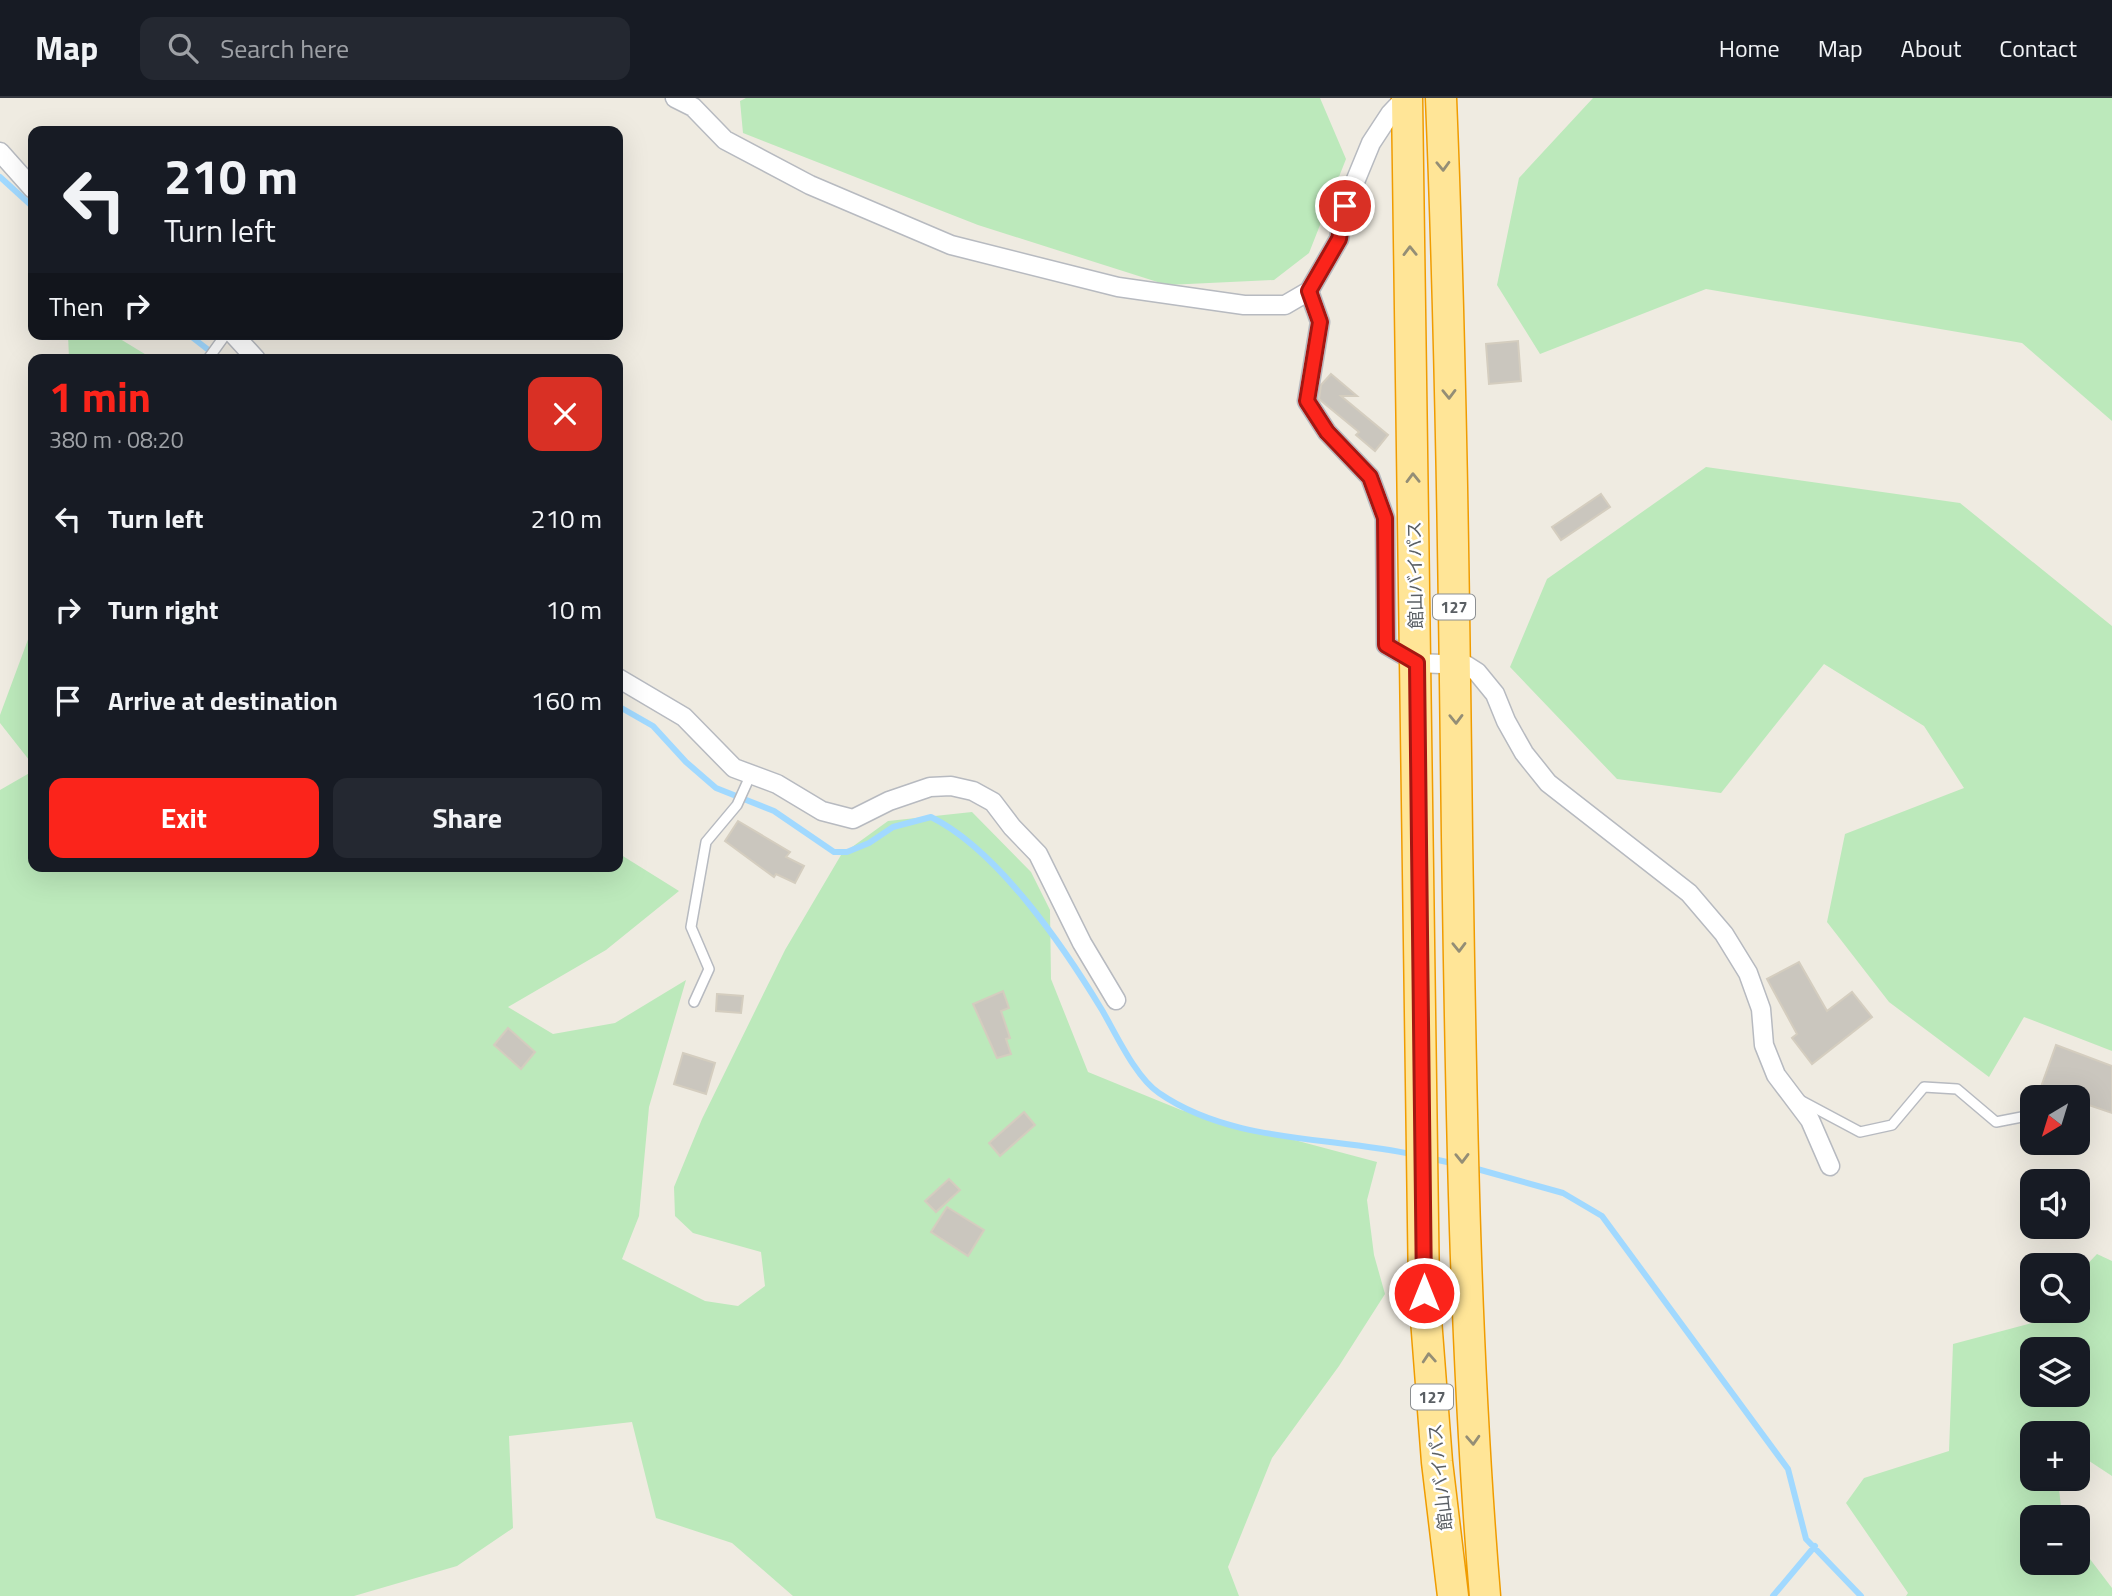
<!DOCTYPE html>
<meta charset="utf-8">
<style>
:root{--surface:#171b24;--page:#242831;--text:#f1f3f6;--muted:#9ea1a6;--line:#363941;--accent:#fb241b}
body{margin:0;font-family:"Titillium Web","Noto Sans JP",sans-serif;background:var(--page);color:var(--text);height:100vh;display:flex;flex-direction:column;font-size:26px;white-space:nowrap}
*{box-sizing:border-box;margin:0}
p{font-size:23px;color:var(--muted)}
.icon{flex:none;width:38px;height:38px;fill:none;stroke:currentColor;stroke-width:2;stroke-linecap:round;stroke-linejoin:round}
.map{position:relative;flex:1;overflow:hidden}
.side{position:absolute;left:28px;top:256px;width:595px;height:518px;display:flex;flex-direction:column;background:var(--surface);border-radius:14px;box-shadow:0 7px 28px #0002}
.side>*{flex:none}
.banner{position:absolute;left:28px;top:28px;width:595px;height:214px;border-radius:14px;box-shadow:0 7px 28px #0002;background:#171b24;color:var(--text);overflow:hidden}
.needle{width:46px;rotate:218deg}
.buttons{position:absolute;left:2020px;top:987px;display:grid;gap:14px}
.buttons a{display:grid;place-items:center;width:70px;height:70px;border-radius:14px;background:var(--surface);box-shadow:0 7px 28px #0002;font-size:35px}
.pin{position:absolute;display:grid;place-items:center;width:60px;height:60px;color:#fff;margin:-30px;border:4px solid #fff;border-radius:50%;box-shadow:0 2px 7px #0007}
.me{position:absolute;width:77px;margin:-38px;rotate:0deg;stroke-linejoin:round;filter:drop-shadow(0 0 5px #0008)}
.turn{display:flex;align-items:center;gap:24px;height:147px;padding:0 21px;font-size:32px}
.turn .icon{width:91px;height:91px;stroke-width:2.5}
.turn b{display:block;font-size:49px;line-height:60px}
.then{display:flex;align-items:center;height:66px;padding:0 21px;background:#0003;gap:14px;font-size:26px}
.round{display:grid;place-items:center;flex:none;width:74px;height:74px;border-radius:14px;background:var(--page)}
.overview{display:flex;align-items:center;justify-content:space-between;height:119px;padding:0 21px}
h1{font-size:42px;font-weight:700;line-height:52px;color:var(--accent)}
.primary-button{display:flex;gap:14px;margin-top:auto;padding:14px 21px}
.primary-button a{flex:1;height:80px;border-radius:14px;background:var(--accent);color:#fff;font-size:28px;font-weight:700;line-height:80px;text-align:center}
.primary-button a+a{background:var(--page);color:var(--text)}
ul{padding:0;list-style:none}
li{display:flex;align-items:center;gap:21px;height:91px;padding:0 21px}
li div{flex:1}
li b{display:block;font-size:26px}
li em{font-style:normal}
header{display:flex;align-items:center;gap:42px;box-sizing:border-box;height:98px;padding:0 35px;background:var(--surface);border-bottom:2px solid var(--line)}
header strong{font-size:33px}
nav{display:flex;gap:38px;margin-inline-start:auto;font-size:24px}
.search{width:490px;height:63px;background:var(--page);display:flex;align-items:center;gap:18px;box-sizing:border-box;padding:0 24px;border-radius:14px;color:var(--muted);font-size:26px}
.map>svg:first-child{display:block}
.green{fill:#bce9bb;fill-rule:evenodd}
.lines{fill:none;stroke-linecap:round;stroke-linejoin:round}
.stream{stroke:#a1d9ff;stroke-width:6}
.building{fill:#cac6be;stroke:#d4cdbf;stroke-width:2}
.service-casing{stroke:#b7bac0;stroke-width:12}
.minor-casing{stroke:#b7bac0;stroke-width:21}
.trunk-casing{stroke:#f09c00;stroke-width:33}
.service{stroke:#fff;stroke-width:9}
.minor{stroke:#fff;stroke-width:18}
.trunk{stroke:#ffe597;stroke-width:30}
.oneway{stroke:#948e76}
.route-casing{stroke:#a31712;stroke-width:18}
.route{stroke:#fb241b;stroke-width:12}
.labels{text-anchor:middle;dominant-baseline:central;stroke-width:5;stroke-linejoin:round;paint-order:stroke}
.shield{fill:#fff;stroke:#8c8f92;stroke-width:2}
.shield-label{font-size:16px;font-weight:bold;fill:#5a5f64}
.street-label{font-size:18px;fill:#5a5f64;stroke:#fff}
</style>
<header>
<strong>Map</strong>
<div class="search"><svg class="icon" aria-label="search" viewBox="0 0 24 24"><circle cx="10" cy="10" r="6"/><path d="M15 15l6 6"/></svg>Search here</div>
<nav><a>Home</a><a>Map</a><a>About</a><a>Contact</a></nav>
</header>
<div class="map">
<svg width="2112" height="1498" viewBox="0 0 2112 1498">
<rect width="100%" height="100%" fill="#efebe1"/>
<!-- green -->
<path class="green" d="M746,0h574l26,61 -37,94 -35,27 -107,5 -189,-60 -235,-92 -3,-32z
M1593,0h519v323l-90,-78 -316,-54 -166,65 -43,-69 22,-107z
M68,236h44l41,25h-84z
M1706,369l254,36 152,123v425l-88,-34 -35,60 -100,-75 -62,-80 18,-88 119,-46 -40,-62 -100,-62 -103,129 -104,-14 -107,-112 37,-88z
M33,528v139l-33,-42v-8z
M33,673v95h585v-13l61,38 -73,59 -98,57 45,27 62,-11 71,-43 -37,127 -10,109 -17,43 83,42 33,5 27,-20 -4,-34 -68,-19 -18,-17 -1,-29 28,-68 83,-169 56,-95 47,-34 84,-9 59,60 19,38 1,69 37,93 93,38 196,52 -10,38 7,55 11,39 -46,72 -67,92 -44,109 11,29h-446l-61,-53 -76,-25 -24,-96 -123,14 4,92 -56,38 -103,30h-354v-806z
M2097,1156l15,7v215l-35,-23v-20h-45v46h26l4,38h-30v46h45v-21l35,46v8h-206l2,-3 -62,-90 18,-25 85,-27 4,-107 79,-21 12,-12h33v-36zM2077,1251v46h-45v-46z"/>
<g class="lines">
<!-- stream -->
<path class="stream" d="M0,79l33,30
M188,236l32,25
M618,608l35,20 33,36 30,26 58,23 60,41h13l22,-9 24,-16 38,-10c67,33 133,130 171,193 14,24 34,68 57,83 74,51 172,43 256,62
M1429,1060l27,6
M1470,1069l93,26 39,23 186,253 18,70 55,57
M1773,1498l42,-50"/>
</g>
<!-- building -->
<path class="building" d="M1518,243l3,40 -32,3 -3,-40z
M1331,276l26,22h-16l47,39 -13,16 -19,-16 3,-3 -40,-33 2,-14z
M1601,396l9,13 -49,33 -9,-13z
M738,723l52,31 -4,5 18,9 -9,17 -19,-9 -2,3 -49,-36z
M1799,864l28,49 25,-19 20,25 -60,47 -20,-26 5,-4 -30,-55z
M1003,893l6,17 -8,3 9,27 -4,1 5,15 -14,4 -24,-54z
M717,896l26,2 -2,17 -25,-2z
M508,930l27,24 -14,17 -27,-24z
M2056,947l56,21v47l-35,-12v-4h-9l-27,-10z
M683,955l32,10 -9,31 -32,-10z
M1024,1014l11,13 -35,31 -11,-13z
M949,1081l11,11 -24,22 -11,-11z
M947,1109l37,23 -16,26 -37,-24z"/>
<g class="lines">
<!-- service casing -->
<g class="service-casing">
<path id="service" d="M208,261l18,-25
M694,904l15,-33 -18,-42 15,-85 31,-37 14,-31
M1800,1002l60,32 32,-7 32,-38 33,2 39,33 36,-7"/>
</g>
<!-- minor casing -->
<g class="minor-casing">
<path id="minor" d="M675,0l18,9 32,33 85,45 141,60 167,42 126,18h41l24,-14 30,-52 6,-33 26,-63 19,-29 15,-16
M0,54l33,37
M1309,193l11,31 -13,79 20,31 43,45 15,41 1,127 31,18 49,2 11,7 18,22 11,27 18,32 24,30 141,110 35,41 24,39 13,36 3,36 12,30 34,45 20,46
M233,236l23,25
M618,580l66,39 50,51 43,16 45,27 31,8 36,-18 41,-14 21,-1 22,5 20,11 19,25 26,27 44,89 34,57"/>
</g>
<!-- trunk casing -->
<g class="trunk-casing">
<path id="trunk" d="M1407,0l17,1195 13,169 16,134
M1441,0c10,246 13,492 16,738 4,254 7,507 28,760"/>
</g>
<!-- service -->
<use href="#service" class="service"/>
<!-- minor -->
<use href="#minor" class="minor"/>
<!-- trunk -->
<use href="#trunk" class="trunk"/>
</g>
<!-- one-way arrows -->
<defs><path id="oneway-chevron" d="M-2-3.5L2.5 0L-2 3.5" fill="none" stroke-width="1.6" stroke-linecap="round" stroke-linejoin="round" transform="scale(1.75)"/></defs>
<g class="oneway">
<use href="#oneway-chevron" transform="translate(1443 68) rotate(88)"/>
<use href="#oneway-chevron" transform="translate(1410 153) rotate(-91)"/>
<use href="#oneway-chevron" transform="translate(1449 296) rotate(89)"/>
<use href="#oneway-chevron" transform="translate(1413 380) rotate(-91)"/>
<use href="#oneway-chevron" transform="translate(1456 621) rotate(89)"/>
<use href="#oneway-chevron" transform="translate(1459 849) rotate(89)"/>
<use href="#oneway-chevron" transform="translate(1462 1060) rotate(89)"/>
<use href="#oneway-chevron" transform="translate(1429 1260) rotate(-94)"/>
<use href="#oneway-chevron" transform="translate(1473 1342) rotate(87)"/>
</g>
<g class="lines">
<!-- route casing -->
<g class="route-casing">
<path id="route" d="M1345,108l-6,33 -30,52 11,31 -13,79 20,31 43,45 15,41 1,127 31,18 7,630"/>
</g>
<!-- route -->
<use href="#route" class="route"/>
</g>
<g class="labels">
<!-- shield labels -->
<g class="shield">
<rect x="1433" y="496.5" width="42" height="25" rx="5"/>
<rect x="1411" y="1286.5" width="42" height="25" rx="5"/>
</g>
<g class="shield-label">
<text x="1454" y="509">127</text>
<text x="1432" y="1299">127</text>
</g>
<!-- street labels -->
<g class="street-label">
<text transform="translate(1415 477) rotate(-91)">館山バイパス</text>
<text transform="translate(1440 1379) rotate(-96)">館山バイパス</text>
</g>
</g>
</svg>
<div class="buttons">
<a><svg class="needle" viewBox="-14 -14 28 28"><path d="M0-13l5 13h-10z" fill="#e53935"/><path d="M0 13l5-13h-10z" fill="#9ea1a6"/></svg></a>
<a><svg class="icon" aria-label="sound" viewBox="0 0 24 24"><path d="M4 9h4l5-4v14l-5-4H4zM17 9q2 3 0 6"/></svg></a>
<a><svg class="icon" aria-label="search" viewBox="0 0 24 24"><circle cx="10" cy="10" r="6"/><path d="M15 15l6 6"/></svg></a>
<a><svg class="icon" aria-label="layers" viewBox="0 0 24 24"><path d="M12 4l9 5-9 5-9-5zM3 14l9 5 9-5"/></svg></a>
<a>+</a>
<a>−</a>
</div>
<div class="pin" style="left:1345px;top:108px;background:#d93025"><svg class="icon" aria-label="arrive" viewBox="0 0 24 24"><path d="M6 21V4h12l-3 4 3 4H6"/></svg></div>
<svg class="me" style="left:1424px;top:1195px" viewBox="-20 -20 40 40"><circle r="17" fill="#fb241b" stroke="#fff" stroke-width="3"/><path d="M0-11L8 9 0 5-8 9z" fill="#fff"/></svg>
<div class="banner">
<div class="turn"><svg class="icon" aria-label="left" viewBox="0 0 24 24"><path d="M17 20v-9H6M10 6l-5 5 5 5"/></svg><div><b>210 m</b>Turn left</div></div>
<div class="then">Then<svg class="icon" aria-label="right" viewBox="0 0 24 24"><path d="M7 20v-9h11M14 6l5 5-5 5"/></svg></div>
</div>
<section class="side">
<div class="overview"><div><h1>1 min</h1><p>380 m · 08:20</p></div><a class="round" style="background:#d93025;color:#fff"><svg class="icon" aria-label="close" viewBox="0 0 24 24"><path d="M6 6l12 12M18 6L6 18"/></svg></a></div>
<ul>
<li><svg class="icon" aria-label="left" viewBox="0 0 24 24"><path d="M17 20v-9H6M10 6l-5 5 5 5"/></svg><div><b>Turn left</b></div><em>210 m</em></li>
<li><svg class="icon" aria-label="right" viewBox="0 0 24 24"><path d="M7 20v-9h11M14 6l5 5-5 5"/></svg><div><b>Turn right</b></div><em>10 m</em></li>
<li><svg class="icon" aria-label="arrive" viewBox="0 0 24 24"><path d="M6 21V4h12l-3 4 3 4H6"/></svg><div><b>Arrive at destination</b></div><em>160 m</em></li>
</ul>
<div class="primary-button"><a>Exit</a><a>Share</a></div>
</section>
</div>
